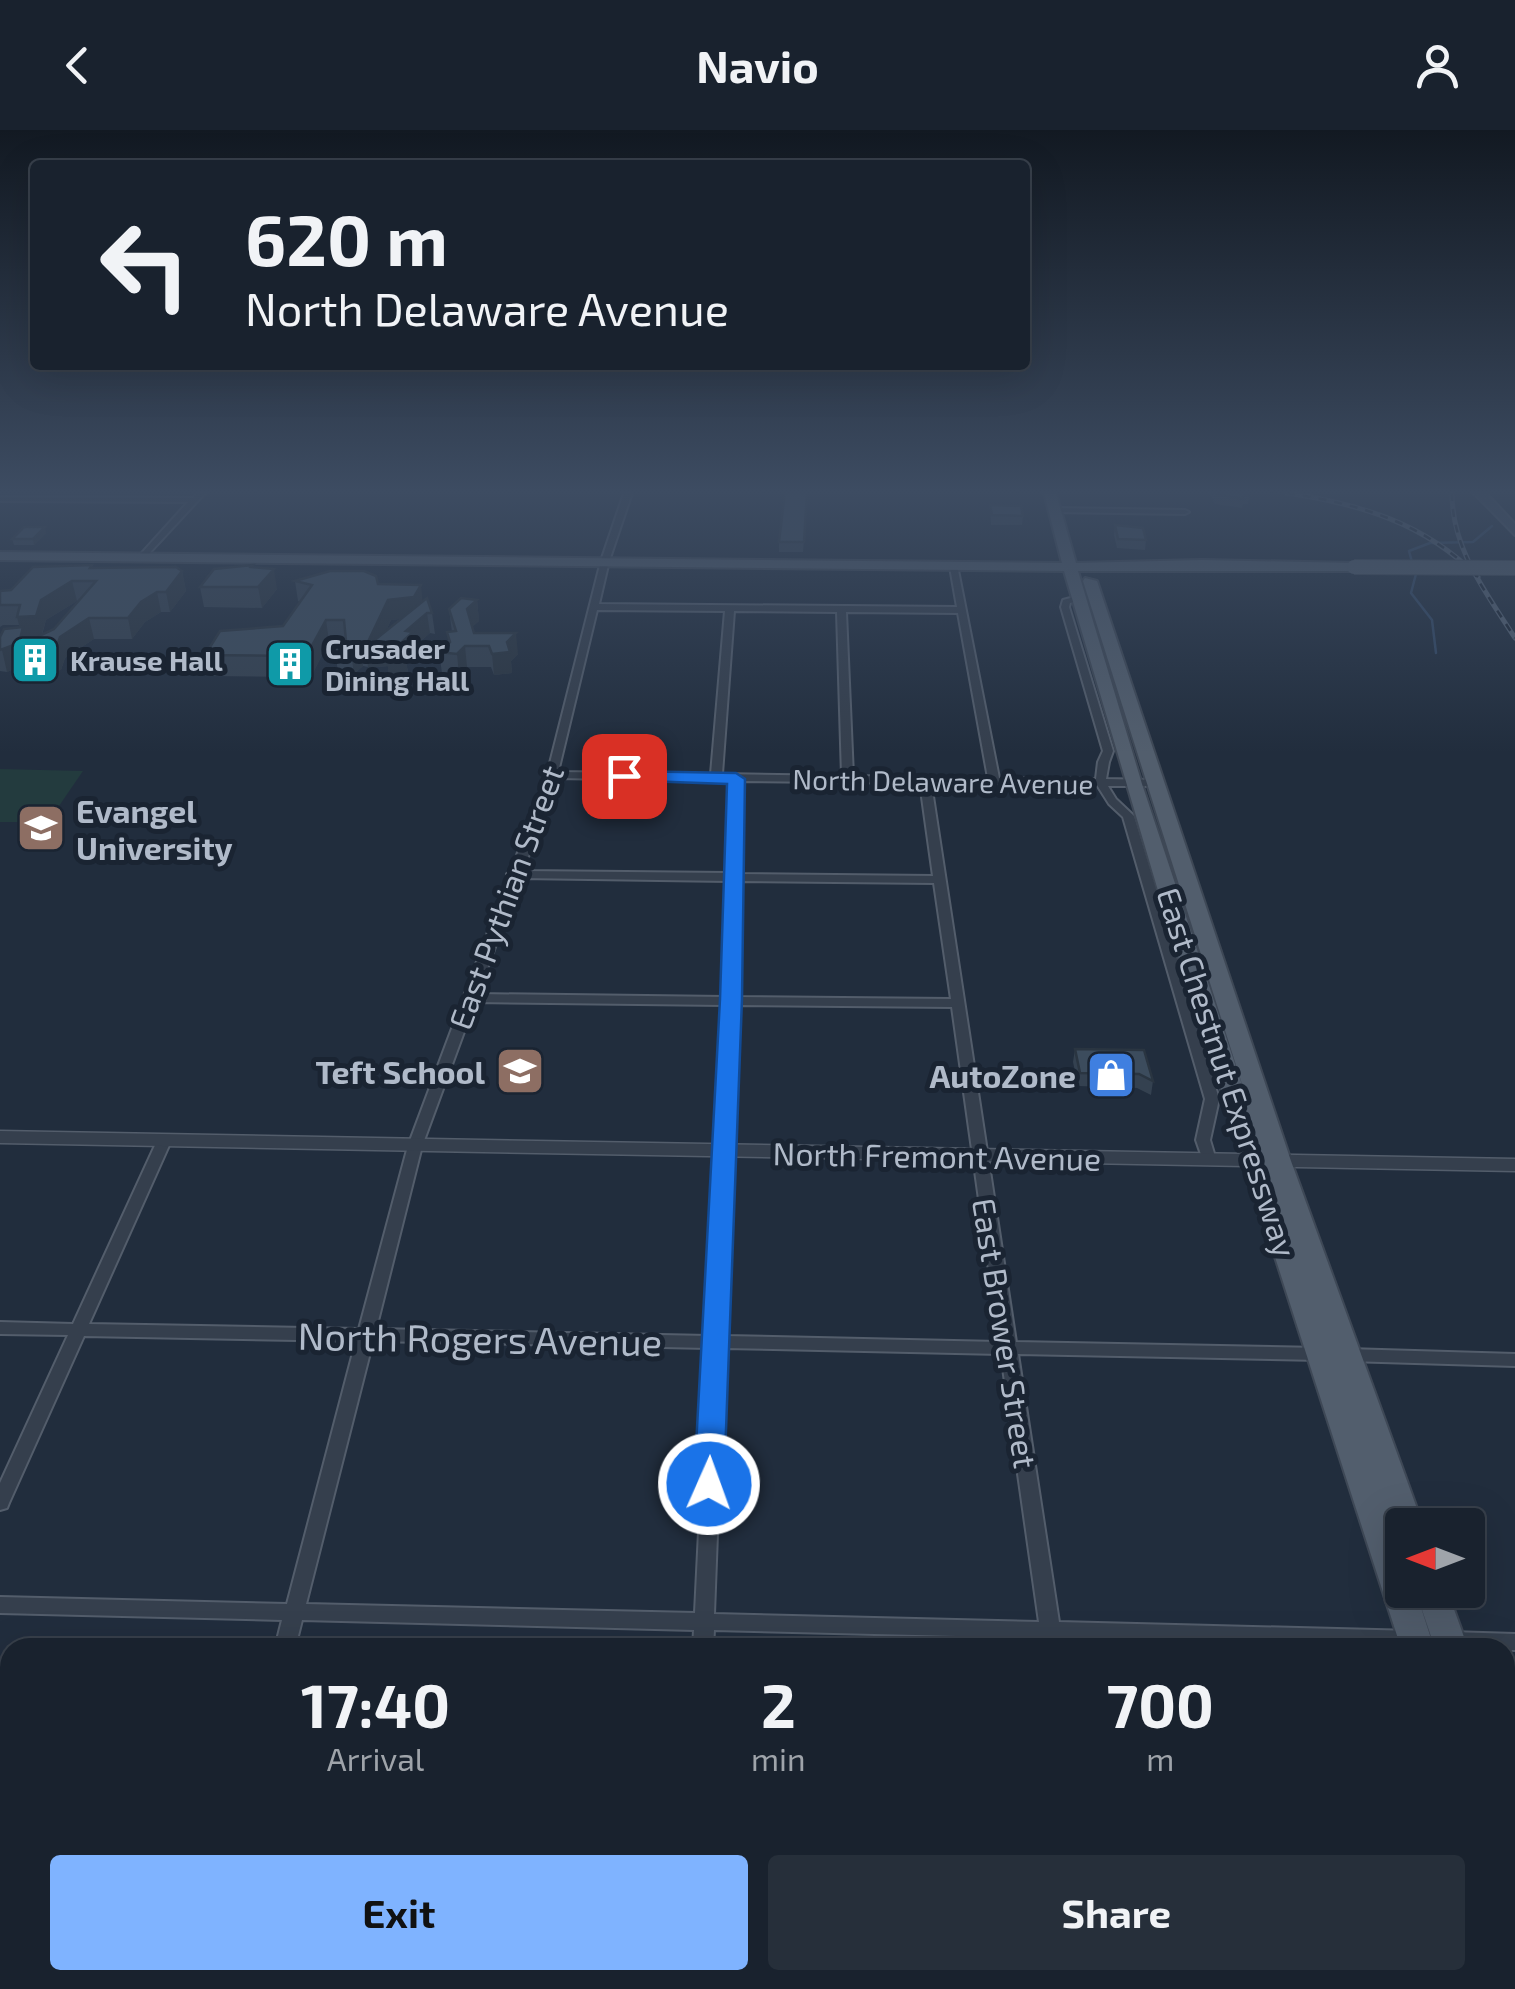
<!DOCTYPE html>
<style>
:root{--surface:#19222e;--page:#262f3a;--text:#f1f3f6;--muted:#9fa4aa;--line:#373f4a;--accent:#7fb3ff}
body{margin:0;font-family:"Exo 2",sans-serif;background:var(--page);color:var(--text);height:100vh;display:flex;flex-direction:column;font-size:38px;white-space:nowrap}
*{box-sizing:border-box;margin:0}
p{font-size:32px;color:var(--muted)}
.icon{flex:none;width:55px;height:55px;fill:none;stroke:currentColor;stroke-width:2;stroke-linecap:round;stroke-linejoin:round}
.map{position:relative;flex:1;overflow:hidden}
.panel{position:absolute;left:0px;top:1508px;width:1515px;height:352px;display:flex;flex-direction:column;background:var(--surface);border-radius:30px 30px 0 0;box-shadow:0 10px 40px #0002,0 0 0 2px var(--line)}
.panel>*{flex:none}
.top-card{position:absolute;left:30px;top:30px;width:1000px;height:210px;border-radius:10px;box-shadow:0 10px 40px #0002,0 0 0 2px var(--line);background:#19222e;color:var(--text);overflow:hidden}
.needle{width:65px;rotate:270deg}
.tools{position:absolute;left:1385px;top:1378px;display:grid;gap:20px}
.tools a{display:grid;place-items:center;width:100px;height:100px;border-radius:10px;background:var(--surface);box-shadow:0 10px 40px #0002,0 0 0 2px var(--line);font-size:50px}
.pin{position:absolute;display:grid;place-items:center;width:85px;height:85px;color:#fff;margin:-42px;border-radius:20px;box-shadow:0 5px 15px #0006}
.me{position:absolute;width:110px;margin:-55px;rotate:2deg;stroke-linejoin:round;filter:drop-shadow(0 0 8px #0008)}
.turn{display:flex;align-items:center;gap:35px;height:210px;padding:0 50px;font-size:45px}
.turn .icon{width:130px;height:130px;stroke-width:2.5}
.turn b{display:block;font-size:70px;line-height:85px}
.eta{display:flex;justify-content:space-evenly;align-items:center;height:170px;text-align:center}
.eta b{font-size:60px;font-weight:700;line-height:70px}
.cta{display:flex;gap:20px;margin-top:auto;padding:20px 50px}
.cta a{flex:1;height:115px;border-radius:10px;background:var(--accent);color:#111;font-size:40px;font-weight:700;line-height:115px;text-align:center}
.cta a+a{background:var(--page);color:var(--text)}
header{display:flex;justify-content:space-between;align-items:center;height:130px;padding:0 50px;background:var(--surface);font-size:45px;font-weight:700}
.map>svg:first-child{display:block}
.green{fill:#233b3e}
.lines{fill:none;stroke-linecap:round;stroke-linejoin:round}
.stream{stroke:#334966;stroke-width:2.5}
.minor-casing{stroke:#535d6b;stroke-width:4}
.tertiary-casing{stroke:#535d6b;stroke-width:3}
.secondary-casing{stroke:#535d6b;stroke-width:4}
.primary-casing{stroke:#3e4856;stroke-width:4}
.minor{fill:#353f4d;fill-rule:evenodd}
.tertiary{fill:#353f4d;fill-rule:evenodd}
.secondary{fill:#424e60;fill-rule:evenodd}
.primary{fill:#525e6d;fill-rule:evenodd}
.rail-casing{stroke:#566374;stroke-width:5}
.rail{stroke:#1a2432;stroke-width:2.5;stroke-dasharray:8;stroke-linecap:butt}
.primary-bridge-casing{stroke:#3e4856;stroke-width:16;stroke-linecap:butt}
.primary-bridge{stroke:#525e6d;stroke-width:14}
.wall{fill:#344150;fill-rule:evenodd}
.shaded-wall{fill:#2a3541}
.building{fill:#3c4c5d;stroke:#2a3541;stroke-width:2.5}
.route{fill:#1a73e8;stroke:#114b97;stroke-width:2.5}
.labels{text-anchor:middle;dominant-baseline:central;stroke-width:10;stroke-linejoin:round;paint-order:stroke}
.far-poi-label{font-size:28px;font-weight:bold;fill:#b0bac9;stroke:#1a2432;text-anchor:start}
.far-street-label{font-size:28px;fill:#b0bac9;stroke:#1a2432}
.poi-label{font-size:32px;font-weight:bold;fill:#b0bac9;stroke:#1a2432;text-anchor:end}
.street-label{font-size:32px;fill:#b0bac9;stroke:#1a2432}
.near-street-label{font-size:38px;fill:#b0bac9;stroke:#1a2432}
</style>
<header><svg class="icon" aria-label="back" viewBox="0 0 24 24"><path d="M15 5l-7 7 7 7"/></svg>Navio<svg class="icon" aria-label="person" viewBox="0 0 24 24"><circle cx="12" cy="8" r="4"/><path d="M4 21q1-7 8-7t8 7"/></svg></header>
<div class="map">
<svg width="1515" height="1859" viewBox="0 0 1515 1859">
<rect width="100%" height="100%" fill="#212d3d"/>
<!-- green -->
<path class="green" d="M0,639l83,2 -35,51h-48z"/>
<g class="lines">
<!-- stream -->
<path class="stream" d="M1412,432l-3,-11 21,-8 43,-1 19,-16
M1417,440l-6,23 21,27 4,33"/>
<!-- minor casing -->
<g class="minor-casing">
<path id="minor" d="M197,363h8l-62,67 -3,-1v-4l48,-53 -188,-1v-4l193,1z
M624,363h8l-23,68 -10,43 358,3 -7,-40 7,-2 42,213 97,1 2,-17 5,-11 -42,-144 2,-7 19,-5v4l-12,4 -1,4 44,144 -4,11 -3,17 48,1 5,3 -5,3h-46l8,13 18,17 85,283 -9,41 6,20 -2,3h-10l-8,-23 9,-41 -82,-282 -14,-13 -12,-19 -166,-2 85,559 304,6 6,2 2,4 -2,4 -6,2 -302,-6 41,268 356,9 7,2 3,6 -3,6 -7,2 -353,-8 1,9h-20l-1,-10 -328,-8 -1,18h-20l1,-18 -392,-10 -7,28h-20l7,-28 -282,-7v-16l287,7 69,-263 -272,-5 -75,167 -2,5 -7,2v-27l68,-148 -68,-1v-12l73,2 84,-183 7,-5 7,5 -82,183 270,5 49,-183 101,-270 -2,-2 4,-3 36,-96 54,-214zM597,480l128,1 -14,163 -153,-2zM734,481l103,1 5,164 -120,-2zM846,482l112,1 30,165 -135,-2zM556,648l175,3 -3,92 -205,-2zM741,651l179,2 13,93 -193,-2zM520,748l208,3 -3,116 -247,-3zM740,751l194,2 17,116 -213,-2zM475,872l249,3 -16,331 -332,-7 46,-183zM737,875l215,2 47,335 -274,-6zM373,1211l335,7 -13,265 -389,-9zM724,1218l277,6 38,268 -325,-8z
M1054,378l131,2 4,2 -4,2 -134,-2v-4z
M1348,1219l167,5v12l-167,-5 -6,-2 -2,-4 2,-4z
M1451,1502l64,2v16h-10v-2h-57l-4,-2 -3,-6 3,-6z
M192,1850h24l-2,9h-24z
M676,1850h24v9h-24z
M1091,1850h24l1,9h-24z"/>
</g>
<!-- tertiary casing -->
<g class="tertiary-casing">
<path id="tertiary" d="M0,1001l1515,28v12l-1515,-28z"/>
</g>
<!-- secondary casing -->
<g class="secondary-casing">
<path id="secondary" d="M1474,363h12l29,31v11z"/>
</g>
<!-- primary casing -->
<g class="primary-casing">
<path id="primary" d="M1044,363h12l20,70 126,-3 152,3 7,4 -7,4h-276l64,213 106,319 -165,-522 2,-3 12,3 194,580 132,364h-21v10l-6,-5 6,22v38h45l21,58h-33l-19,-56 18,56h-33l-232,-720 -105,-357 -1064,-11v-8l1062,11z
M1505,1653l10,4v57l-10,-4z
M1505,1778l10,4v64l-10,-4z
M1455,1850h38l-3,9h-38z"/>
</g>
<!-- minor -->
<use href="#minor" class="minor"/>
<!-- tertiary -->
<use href="#tertiary" class="tertiary"/>
<!-- secondary -->
<use href="#secondary" class="secondary"/>
<!-- primary -->
<use href="#primary" class="primary"/>
<!-- rail casing -->
<g class="rail-casing">
<path id="rail" d="M1287,363c73,11 138,30 191,84
M1452,363c0,57 34,99 63,145"/>
</g>
<!-- rail -->
<use href="#rail" class="rail"/>
<!-- primary-bridge casing -->
<g class="primary-bridge-casing">
<path id="primary-bridge" d="M1354,437l161,1"/>
</g>
<!-- primary-bridge -->
<use href="#primary-bridge" class="primary-bridge"/>
</g>
<!-- wall -->
<path class="wall" d="M808,362l-5,60h-24v-10z
M1209,362h40l1,3 -2,9h-5l-1,4 -27,-4z
M990,375l33,11 -1,9h-31z
M1115,395l31,15 -1,10 -28,-2 -3,-13z
M46,403l-12,12h-20l-2,-6z
M253,435v3l24,21 -15,19 -58,-1 -4,-20z
M93,438l89,3 4,20 -16,21h-9l-16,10 -13,17h-38l-29,19 -4,12 -20,2 -2,-36 -14,2 3,10 -3,16 -18,8 -7,-1v-34l20,-10 -1,-2h-16l-3,2v-36l11,-1zM77,471h2l-25,28 -12,6 4,-15z
M295,451l83,3 45,17 9,12 3,21 -5,-1 -15,13 1,7 -10,9 2,10 -19,3 -1,-9 -20,2v-1l-5,-1 -9,8 -16,-2 -3,-21 11,-10h-17l-16,32h-19l-2,4 -83,-1 -4,-21 78,-29 17,-24 -2,-1zM400,489l-14,12 5,-11z
M477,470l2,21 -7,6 2,6 44,21 -7,7 1,12 -18,2 -3,-8h-24l-8,8 -17,-2 -3,-21 10,-9 -2,-11h5l-3,-23z
M1075,919l69,1 9,31 -2,14 -14,-7 -59,-2 -5,-24z"/>
<!-- shaded-wall -->
<path class="shaded-wall" d="M45,397l1,6 -12,12 -1,-6z
M274,439l3,20 -15,19 -4,-21z
M182,441l4,20 -16,21 -4,-20z
M72,451l5,20 -31,19 -5,16 -16,2 3,10 -3,16 -18,8 -5,-22 19,-17 -4,-16 24,-17z
M421,455l2,20 -6,12 -26,3 -12,26 6,-1 3,21 -20,2 -2,-21 22,-47z
M157,462l4,20 -16,10 -13,17 -4,-21 13,-16z
M477,470l2,21 -10,9 -2,-21z
M427,483l3,20 -15,13 1,7 -10,9 2,10 -19,3 -3,-22 16,-11 4,-11z
M89,488l5,21 -29,19 -4,12 -20,2 -5,-21z
M326,490l3,21 -16,32 -4,-22z
M516,503l2,21 -7,7 1,12 -18,2 -2,-21z
M361,515l2,21 -9,8 -3,-21z
M465,516l2,21 -8,8 -2,-21z
M290,521l4,22 -2,4 -4,-21z"/>
<!-- building -->
<path class="building" d="M785,362h22l-3,50h-25z
M1216,362h33l1,3h-6l-1,4 -26,-5z
M990,375l31,1 2,10 -31,-1z
M1115,395l28,3 3,12 -28,-1z
M24,397h21l-12,12h-21z
M92,435l-2,3 86,-1 6,4 -16,21h-9l-16,10 -13,16h-39l-29,19 -4,12 -20,2 3,-15 15,-7 42,-48h-24l-31,19 -5,16 -19,1 3,-12h-20v-14l11,-1 22,-23z
M253,435l-2,2 23,2 -16,18h-58l14,-18z
M330,441h34l12,5 2,8 43,1 -7,12 -26,3 -22,46 -5,-1 -10,8 -16,-2 11,-10 -2,-21h-18l-17,31h-19l-2,5 -83,-1 15,-24 63,-5 29,-41 -17,-4z
M427,468l5,15h-5l-21,18 7,1 -11,10 3,9 -19,2 -1,-8 -19,2z
M461,468l16,2 -10,9 7,24h42l-9,9 3,10 -18,2 -3,-8h-24l-8,8 -18,-2 11,-10 -3,-10 9,-1 -7,-22z
M23,497l-4,16 -19,7v-13l4,-8z
M1075,919l69,1 9,31 -14,-7 -59,-1z"/>
<!-- sky -->
<linearGradient id="sky" x2="0" y2="1"><stop stop-color="#121922"/><stop offset="0.58" stop-color="#3d4c62"/><stop offset="1" stop-color="#3d4c62" stop-opacity="0"/></linearGradient>
<rect width="1515" height="623" fill="url(#sky)"/>
<!-- route -->
<path class="route" d="M624,641l112,2 9,6 -3,220 -18,485 -4,8 -11,4 -11,-4 -4,-8 26,-485 7,-215 -110,-4v-8z"/>
<!-- icons -->
<defs>
<g id="building-square" transform="scale(2.5)"><rect x="-9" y="-9" width="18" height="18" rx="4" fill="#0f9aa8" stroke="#1a2432"/><path d="M-4-6H4V6H1V3H-1V6H-4ZM-2.5-4.3h1.7v1.8h-1.7ZM.8-4.3h1.7v1.8H.8ZM-2.5-1h1.7V.8h-1.7ZM.8-1h1.7V.8H.8Z" fill="#fff"/></g>
<g id="university-square" transform="scale(2.5)"><rect x="-9" y="-9" width="18" height="18" rx="4" fill="#8d6e63" stroke="#1a2432"/><path d="M0-5L7-2L0 1L-7-2ZM-4 1L0 2.5L4 1V4Q0 6-4 4Z" fill="#fff"/></g>
<g id="school-square" transform="scale(2.5)"><rect x="-9" y="-9" width="18" height="18" rx="4" fill="#8d6e63" stroke="#1a2432"/><path d="M0-5L7-2L0 1L-7-2ZM-4 1L0 2.5L4 1V4Q0 6-4 4Z" fill="#fff"/></g>
<g id="shop-square" transform="scale(2.5)"><rect x="-9" y="-9" width="18" height="18" rx="4" fill="#3f7fe0" stroke="#1a2432"/><path d="M-5-2.5h2.3a2.7 3.5 0 0 1 5.4 0H5L5.5 6h-11ZM-1.5-2.5h3a1.5 2.3 0 0 0-3 0Z" fill="#fff"/></g>
</defs>
<g fill-rule="evenodd">
<use href="#building-square" x="35" y="530"/>
<use href="#building-square" x="290" y="534"/>
<use href="#university-square" x="41" y="698"/>
<use href="#school-square" x="520" y="941"/>
<use href="#shop-square" x="1111" y="945"/>
</g>
<g class="labels">
<!-- far-poi labels -->
<g class="far-poi-label">
<text x="325" y="518">Crusader<tspan x="325" dy="32">Dining Hall</tspan></text>
<text x="70" y="530">Krause Hall</text>
</g>
<!-- far-street labels -->
<g class="far-street-label">
<text transform="translate(943 651) rotate(1)">North Delaware Avenue</text>
</g>
<!-- poi labels -->
<g class="poi-label">
<text x="76" y="680" text-anchor="start">Evangel<tspan x="76" dy="37">University</tspan></text>
<text x="485" y="941">Teft School</text>
<text x="1076" y="945">AutoZone</text>
</g>
<!-- street labels -->
<g class="street-label">
<text transform="translate(505 767) rotate(-70)">East Pythian Street</text>
<text transform="translate(1228 942) rotate(72)">East Chestnut Expressway</text>
<text transform="translate(937 1025) rotate(1)">North Fremont Avenue</text>
<text transform="translate(1006 1203) rotate(81)">East Brower Street</text>
</g>
<!-- near-street labels -->
<g class="near-street-label">
<text transform="translate(480 1208) rotate(1)">North Rogers Avenue</text>
</g>
</g>
</svg>
<div class="tools">
<a><svg class="needle" viewBox="-14 -14 28 28"><path d="M0-13l5 13h-10z" fill="#e53935"/><path d="M0 13l5-13h-10z" fill="#9fa4aa"/></svg></a>
</div>
<div class="pin" style="left:624px;top:646px;background:#d93025"><svg class="icon" aria-label="arrive" viewBox="0 0 24 24"><path d="M6 21V4h12l-3 4 3 4H6"/></svg></div>
<svg class="me" style="left:709px;top:1354px" viewBox="-20 -20 40 40"><circle r="17" fill="#1a73e8" stroke="#fff" stroke-width="3"/><path d="M0-11L8 9 0 5-8 9z" fill="#fff"/></svg>
<div class="top-card">
<div class="turn"><svg class="icon" aria-label="left" viewBox="0 0 24 24"><path d="M17 20v-9H6M10 6l-5 5 5 5"/></svg><div><b>620 m</b>North Delaware Avenue</div></div>
</div>
<section class="panel">
<div class="eta">
<div><b>17:40</b><p>Arrival</p></div>
<div><b>2</b><p>min</p></div>
<div><b>700</b><p>m</p></div>
</div>
<div class="cta"><a>Exit</a><a>Share</a></div>
</section>
</div>
